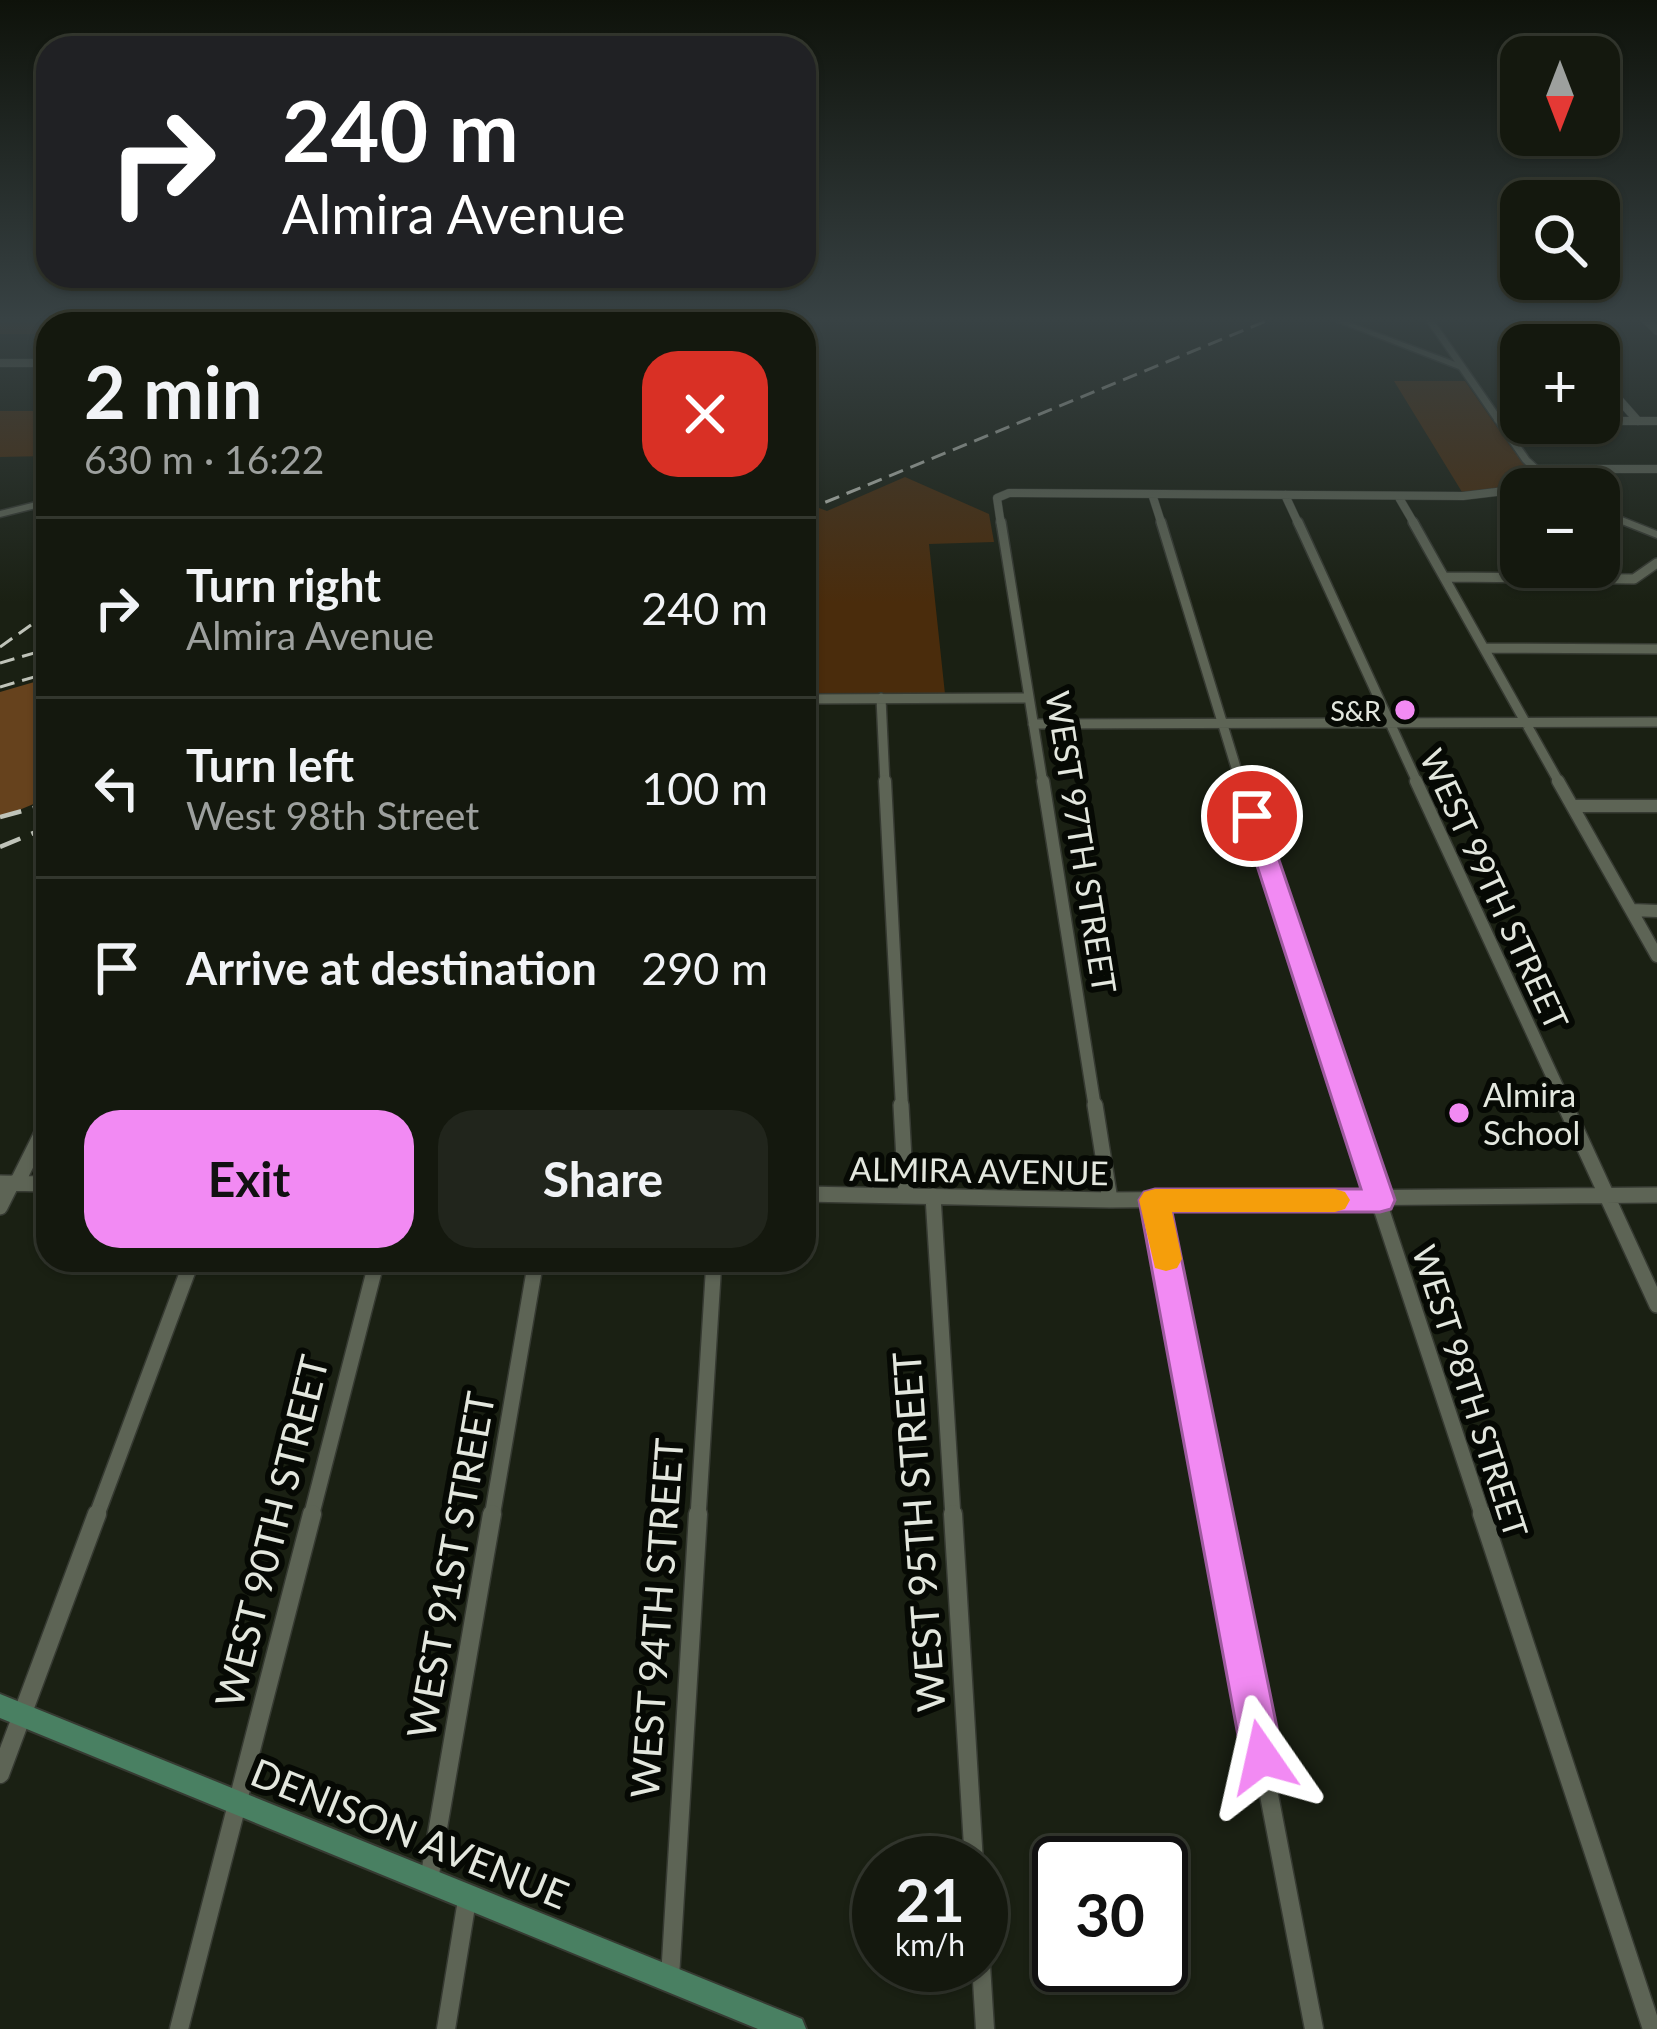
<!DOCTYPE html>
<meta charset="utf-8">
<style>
:root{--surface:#14180e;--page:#21251c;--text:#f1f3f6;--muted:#9da09e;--line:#33372e;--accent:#f28af3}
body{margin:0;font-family:Lato,sans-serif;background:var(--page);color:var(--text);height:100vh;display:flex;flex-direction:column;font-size:45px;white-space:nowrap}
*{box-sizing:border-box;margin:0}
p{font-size:39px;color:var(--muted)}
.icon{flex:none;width:66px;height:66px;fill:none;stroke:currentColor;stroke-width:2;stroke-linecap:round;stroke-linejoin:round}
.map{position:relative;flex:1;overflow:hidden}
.side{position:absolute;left:36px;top:312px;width:780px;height:960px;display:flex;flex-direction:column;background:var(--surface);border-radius:36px;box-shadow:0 3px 9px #0004,0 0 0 3px var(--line)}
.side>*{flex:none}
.hud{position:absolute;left:36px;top:36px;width:780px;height:252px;border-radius:36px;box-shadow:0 3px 9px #0004,0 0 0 3px var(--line);background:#202124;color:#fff;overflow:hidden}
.needle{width:78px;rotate:180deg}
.fabs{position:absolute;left:1500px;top:36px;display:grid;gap:24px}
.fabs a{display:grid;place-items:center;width:120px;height:120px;border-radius:24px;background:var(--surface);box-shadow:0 3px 9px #0004,0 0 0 3px var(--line);font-size:60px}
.speed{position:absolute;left:852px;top:1836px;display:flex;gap:24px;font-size:60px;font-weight:700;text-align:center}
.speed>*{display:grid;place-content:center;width:156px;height:156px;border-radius:50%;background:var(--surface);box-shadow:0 3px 9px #0004,0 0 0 3px var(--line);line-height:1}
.speed small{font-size:30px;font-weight:400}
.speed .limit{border:6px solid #111;border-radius:18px;background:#fff;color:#111}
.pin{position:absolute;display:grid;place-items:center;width:102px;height:102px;color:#fff;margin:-51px;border:6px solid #fff;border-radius:50%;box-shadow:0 3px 12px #0007}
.me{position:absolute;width:132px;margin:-66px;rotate:349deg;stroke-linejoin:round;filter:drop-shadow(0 0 9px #0008)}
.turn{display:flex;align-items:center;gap:42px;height:252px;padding:0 48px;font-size:54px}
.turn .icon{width:156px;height:156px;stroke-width:2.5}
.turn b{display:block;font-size:84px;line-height:102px}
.round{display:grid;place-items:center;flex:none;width:126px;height:126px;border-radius:36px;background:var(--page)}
.summary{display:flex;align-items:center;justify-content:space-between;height:204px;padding:0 48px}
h1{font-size:72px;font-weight:700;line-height:90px}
.action{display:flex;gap:24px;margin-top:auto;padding:24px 48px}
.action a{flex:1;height:138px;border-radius:36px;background:var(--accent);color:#111;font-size:48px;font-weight:700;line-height:138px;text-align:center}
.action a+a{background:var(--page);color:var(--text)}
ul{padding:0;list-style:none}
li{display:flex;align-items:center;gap:36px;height:180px;padding:0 48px;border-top:3px solid var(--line)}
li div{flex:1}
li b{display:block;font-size:45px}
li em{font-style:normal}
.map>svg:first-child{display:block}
.green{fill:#4a2c0c}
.forest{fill:#66421d}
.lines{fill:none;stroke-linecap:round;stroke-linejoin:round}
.minor-far4-casing{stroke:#363a32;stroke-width:9}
.minor-far3-casing{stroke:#363a32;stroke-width:12}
.minor-far2-casing{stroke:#363a32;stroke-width:15}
.minor-far1-casing{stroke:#363a32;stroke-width:18}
.minor-casing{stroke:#363a32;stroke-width:21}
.tertiary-casing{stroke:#363a32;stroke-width:3}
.secondary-casing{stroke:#363a32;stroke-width:4}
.minor-far4{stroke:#5d6455;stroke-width:8}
.minor-far3{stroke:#5d6455;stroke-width:9}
.minor-far2{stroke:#5d6455;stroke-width:12}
.minor-far1{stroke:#5d6455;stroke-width:15}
.minor{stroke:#5d6455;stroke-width:18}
.tertiary{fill:#5d6455;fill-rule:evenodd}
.secondary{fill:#498062;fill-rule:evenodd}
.rail-far1{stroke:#bfc3b9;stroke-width:3;stroke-dasharray:15 8;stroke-linecap:butt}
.rail{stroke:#bfc3b9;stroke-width:4.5;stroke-dasharray:22 12;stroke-linecap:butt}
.route{fill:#f28af3;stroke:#9d5a9e;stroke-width:3}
.slow{fill:#f59e0b}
.poi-dot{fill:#f28af3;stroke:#060904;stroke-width:4.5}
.labels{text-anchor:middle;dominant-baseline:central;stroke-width:12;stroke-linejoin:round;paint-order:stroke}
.far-poi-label{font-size:27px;fill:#e3e7de;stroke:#060904;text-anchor:end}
.street-label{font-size:33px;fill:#e3e7de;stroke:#060904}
.poi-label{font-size:33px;fill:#e3e7de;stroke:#060904;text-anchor:start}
.near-street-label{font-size:39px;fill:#e3e7de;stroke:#060904}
</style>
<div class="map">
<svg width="1657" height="2029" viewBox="0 0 1657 2029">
<rect width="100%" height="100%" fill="#1a2013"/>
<!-- green -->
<path class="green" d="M0,319h258l-4,5h-206v10h-48z
M1394,381h71l48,69 33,34 -84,8z
M0,411h48v45l-48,1z
M905,477l84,37 5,28 -65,2 16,150h-130l-5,-125 -6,-3v-51l15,-7 8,3z"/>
<!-- forest -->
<path class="forest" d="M48,678v120l-48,20v-126z"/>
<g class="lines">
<!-- minor-far4 casing -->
<g class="minor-far4-casing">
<path id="minor-far4" d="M1547,319l24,26
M1645,319l12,12
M363,324l3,-5
M0,363h48
M1599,377l39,44
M1498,419l23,1
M1599,421h58
M1533,469h124
M1521,489l32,-4
M1152,494l10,31
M1285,495l14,30
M1398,496l17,29
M1001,525l-4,-27 12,-5 454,3 58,-7"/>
</g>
<!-- minor-far3 casing -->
<g class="minor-far3-casing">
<path id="minor-far3" d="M1001,522l42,262
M1161,522l80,262
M1298,522l120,262
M1413,522l147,262
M1444,577l190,2 23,-16
M1484,648l173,1
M881,698l4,86
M804,699l224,-1
M1033,724l624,-2"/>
</g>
<!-- minor-far2 casing -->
<g class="minor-far2-casing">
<path id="minor-far2" d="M885,781l17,327
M1043,781l52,327
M1240,781l108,327
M1416,781l151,327
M1558,781l99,175
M1574,806h83
M1632,910l25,1"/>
</g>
<!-- minor-far1 casing -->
<g class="minor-far1-casing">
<path id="minor-far1" d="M901,1105l5,91
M1095,1105l15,95
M1347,1105l136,412
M1565,1105l92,200
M0,1183l48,1
M17,1183l31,-62
M804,1194l306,6 547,-5
M933,1196l20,321
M1155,1200l61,317
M0,1207l12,-24
M96,1517l96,-257
M311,1517l66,-257
M492,1517l44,-257
M698,1517l16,-257"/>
</g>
<!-- minor casing -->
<g class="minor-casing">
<path id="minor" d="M953,1514l21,349
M1215,1514l99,515
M1482,1514l170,515
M0,1774l97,-260
M429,1880l63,-366
M981,1965l4,64
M670,1978l28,-464
M179,2029l133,-515
M446,2029l21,-129"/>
</g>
<!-- tertiary casing -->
<g class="tertiary-casing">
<path id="tertiary" d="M731,319h12l-14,5h-14z
M1330,319h10l115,43 -30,-43h8l96,139 34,31h-11l-29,-27 -64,-93z
M48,499v6l-48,12v-6z
M1599,508l58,23v7l-58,-23z"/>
</g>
<!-- secondary casing -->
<g class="secondary-casing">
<path id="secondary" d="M0,1694l802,325 4,10h-48l-758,-311z"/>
</g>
<!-- minor-far4 -->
<use href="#minor-far4" class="minor-far4"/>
<!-- minor-far3 -->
<use href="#minor-far3" class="minor-far3"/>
<!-- minor-far2 -->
<use href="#minor-far2" class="minor-far2"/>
<!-- minor-far1 -->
<use href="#minor-far1" class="minor-far1"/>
<!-- minor -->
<use href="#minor" class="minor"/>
<!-- tertiary -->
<use href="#tertiary" class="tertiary"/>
<!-- secondary -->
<use href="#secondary" class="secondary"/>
<!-- rail-far1 -->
<path class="rail-far1" d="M804,511l467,-192
M0,647l48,-34
M0,663l48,-14
M0,687l48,-14"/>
<!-- rail -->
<path class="rail" d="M0,817l48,-13
M0,847l48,-20"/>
</g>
<!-- sky -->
<linearGradient id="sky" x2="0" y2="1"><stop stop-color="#0e120a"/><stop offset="0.53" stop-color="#384244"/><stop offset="1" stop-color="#384244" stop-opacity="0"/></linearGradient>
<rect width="1657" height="603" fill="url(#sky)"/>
<!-- route -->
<path class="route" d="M1252,809l12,7 131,384 -4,9 -11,3h-208l111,545 -6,15 -15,6 -14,-6 -6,-15 -103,-557 5,-8 11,-3h206l-120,-373z"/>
<!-- slow -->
<path class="slow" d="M1155,1189h180l10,3 5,8 -5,9 -10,3h-163l10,47 -5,9 -11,3 -11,-3 -16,-68 5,-8z"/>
<!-- markers -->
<g class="poi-dot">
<circle cx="1405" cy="710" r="12"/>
<circle cx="1459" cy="1113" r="12"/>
</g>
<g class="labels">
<!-- far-poi labels -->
<g class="far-poi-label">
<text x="1381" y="710">S&amp;R</text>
</g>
<!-- street labels -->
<g class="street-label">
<text transform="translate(1082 842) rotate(81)">WEST 97TH STREET</text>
<text transform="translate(1495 889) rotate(65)">WEST 99TH STREET</text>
<text transform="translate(979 1170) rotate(1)">ALMIRA AVENUE</text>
<text transform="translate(1471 1391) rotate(72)">WEST 98TH STREET</text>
</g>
<!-- poi labels -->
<g class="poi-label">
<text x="1483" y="1094">Almira<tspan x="1483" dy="38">School</tspan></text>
</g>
<!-- near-street labels -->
<g class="near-street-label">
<text transform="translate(271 1531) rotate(-76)">WEST 90TH STREET</text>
<text transform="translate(918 1532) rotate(-94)">WEST 95TH STREET</text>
<text transform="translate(450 1565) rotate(-80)">WEST 91ST STREET</text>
<text transform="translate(656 1618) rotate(-86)">WEST 94TH STREET</text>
<text transform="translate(410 1833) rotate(22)">DENISON AVENUE</text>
</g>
</g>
</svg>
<div class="fabs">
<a><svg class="needle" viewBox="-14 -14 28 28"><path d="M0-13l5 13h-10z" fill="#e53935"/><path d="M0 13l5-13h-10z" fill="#9da09e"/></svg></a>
<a><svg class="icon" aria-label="search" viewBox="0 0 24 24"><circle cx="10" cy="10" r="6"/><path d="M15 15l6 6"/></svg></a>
<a>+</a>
<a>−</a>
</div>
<div class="speed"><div>21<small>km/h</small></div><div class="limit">30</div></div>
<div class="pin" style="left:1252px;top:816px;background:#d93025"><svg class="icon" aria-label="arrive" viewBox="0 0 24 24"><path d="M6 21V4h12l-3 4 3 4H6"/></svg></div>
<svg class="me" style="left:1262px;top:1757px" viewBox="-20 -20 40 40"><path d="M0-17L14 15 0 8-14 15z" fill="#f28af3" stroke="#fff" stroke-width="4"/></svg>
<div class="hud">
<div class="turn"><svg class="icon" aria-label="right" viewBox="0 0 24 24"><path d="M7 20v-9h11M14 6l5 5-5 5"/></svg><div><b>240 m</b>Almira Avenue</div></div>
</div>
<section class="side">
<div class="summary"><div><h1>2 min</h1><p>630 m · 16:22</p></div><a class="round" style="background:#d93025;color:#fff"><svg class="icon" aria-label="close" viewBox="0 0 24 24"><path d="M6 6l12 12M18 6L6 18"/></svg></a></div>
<ul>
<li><svg class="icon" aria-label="right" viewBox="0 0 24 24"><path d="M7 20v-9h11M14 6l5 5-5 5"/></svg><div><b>Turn right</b><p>Almira Avenue</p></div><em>240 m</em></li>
<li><svg class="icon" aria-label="left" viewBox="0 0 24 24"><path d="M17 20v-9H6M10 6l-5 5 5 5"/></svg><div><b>Turn left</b><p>West 98th Street</p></div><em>100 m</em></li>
<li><svg class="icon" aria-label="arrive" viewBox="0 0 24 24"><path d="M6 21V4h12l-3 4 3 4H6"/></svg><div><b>Arrive at destination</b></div><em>290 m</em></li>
</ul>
<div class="action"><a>Exit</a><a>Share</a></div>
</section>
</div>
